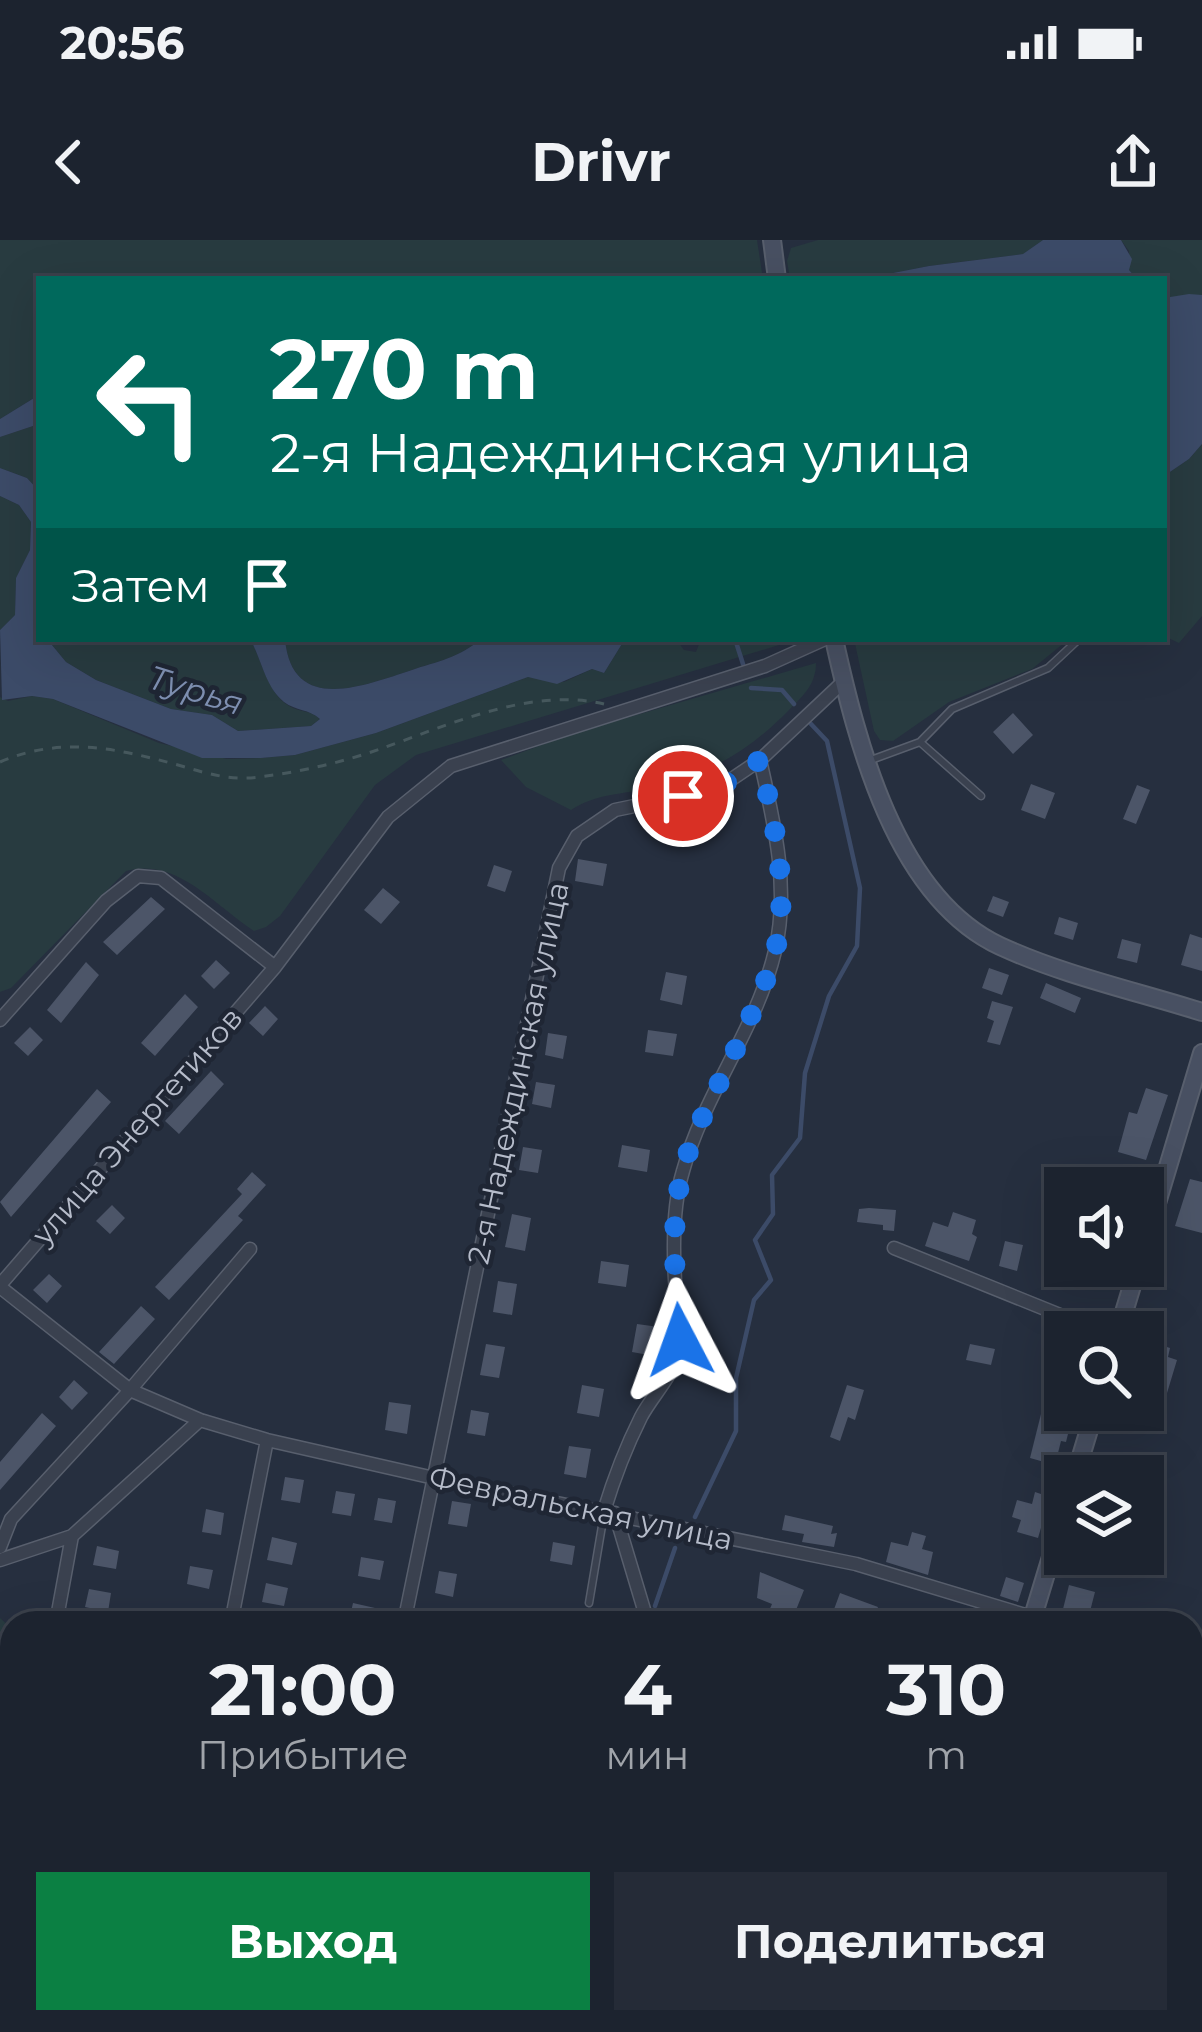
<!DOCTYPE html>
<html lang="ru">
<meta charset="utf-8">
<style>
:root{--surface:#1c232f;--page:#252b37;--text:#f1f3f6;--muted:#a0a4aa;--line:#3a404b;--accent:#0b8043}
body{margin:0;font-family:Montserrat,sans-serif;background:var(--page);color:var(--text);height:100vh;display:flex;flex-direction:column;font-size:45px;white-space:nowrap}
*{box-sizing:border-box;margin:0}
p{font-size:39px;color:var(--muted)}
.icon{flex:none;width:66px;height:66px;fill:none;stroke:currentColor;stroke-width:2;stroke-linecap:round;stroke-linejoin:round}
.map{position:relative;flex:1;overflow:hidden}
.panel{position:absolute;left:0px;top:1371px;width:1203px;height:423px;display:flex;flex-direction:column;background:var(--surface);border-radius:36px 36px 0 0;box-shadow:0 12px 48px #0002,0 0 0 3px var(--line)}
.panel>*{flex:none}
.banner{position:absolute;left:36px;top:36px;width:1131px;height:366px;border-radius:0px;box-shadow:0 12px 48px #0002,0 0 0 3px var(--line);background:#00695c;color:#fff;overflow:hidden}
.fabs{position:absolute;left:1044px;top:927px;display:grid;gap:24px}
.fabs a{display:grid;place-items:center;width:120px;height:120px;border-radius:0px;background:var(--surface);box-shadow:0 12px 48px #0002,0 0 0 3px var(--line);font-size:60px}
.pin{position:absolute;display:grid;place-items:center;width:102px;height:102px;color:#fff;margin:-51px;border:6px solid #fff;border-radius:50%;box-shadow:0 3px 12px #0007}
.me{position:absolute;width:132px;margin:-66px;rotate:356deg;stroke-linejoin:round;filter:drop-shadow(0 0 9px #0008)}
.turn{display:flex;align-items:center;gap:42px;height:252px;padding:0 36px;font-size:54px}
.turn .icon{width:156px;height:156px;stroke-width:2.5}
.turn b{display:block;font-size:84px;line-height:102px}
.then{display:flex;align-items:center;height:114px;padding:0 36px;background:#0003;gap:24px;font-size:45px}
.eta{display:flex;justify-content:space-evenly;align-items:center;height:204px;text-align:center}
.eta b{font-size:72px;font-weight:700;line-height:84px}
.action{display:flex;gap:24px;margin-top:auto;padding:24px 36px}
.action a{flex:1;height:138px;border-radius:0px;background:var(--accent);color:#fff;font-size:48px;font-weight:700;line-height:138px;text-align:center}
.action a+a{background:var(--page);color:var(--text)}
.status{display:flex;justify-content:space-between;align-items:center;height:84px;padding:0 60px;background:var(--surface);direction:ltr}
.status svg{height:33px;fill:currentColor}
header{display:flex;justify-content:space-between;align-items:center;height:156px;padding:0 36px;background:var(--surface);font-size:54px;font-weight:700}
.map>svg:first-child{display:block}
.green{fill:#283b40}
.water{fill:#3c4b68}
.lines{fill:none;stroke-linecap:round;stroke-linejoin:round}
.stream{stroke:#3c4b68;stroke-width:4.5}
.building{fill:#4c5568}
.lane-casing{stroke:#585f6d;stroke-width:9}
.street-casing{stroke:#585f6d;stroke-width:15}
.secondary-casing{stroke:#585f6d;stroke-width:20}
.path{stroke:#46585d;stroke-width:3;stroke-dasharray:9 9;stroke-linecap:butt}
.lane{stroke:#3a414f;stroke-width:6}
.street{stroke:#3a414f;stroke-width:12}
.secondary{stroke:#485062;stroke-width:16}
.route{stroke:#1a73e8;stroke-width:21;stroke-dasharray:0 37.8}
.labels{text-anchor:middle;dominant-baseline:central;stroke-width:9;stroke-linejoin:round;paint-order:stroke}
.street-label{font-size:30px;fill:#b6bcca;stroke:#1f2634}
.water-label{font-size:33px;font-style:italic;fill:#7e8fb1;stroke:#1f2634}
</style>
<div class="status"><b>20:56</b><svg viewBox="0 0 49 12"><path d="M0 12V9h3v3zM5 12V6h3v6zM10 12V3h3v9zM15 12V0h3v12zM26 1h20v11H26zM47 4h2v5h-2z"/></svg></div>
<header><svg class="icon" aria-label="back" viewBox="0 0 24 24"><path d="M15 5l-7 7 7 7"/></svg>Drivr<svg class="icon" aria-label="share" viewBox="0 0 24 24"><path d="M12 15V3M7 8l5-5 5 5M5 13v7h14v-7"/></svg></header>
<div class="map">
<svg width="1202" height="1792" viewBox="0 0 1202 1792">
<rect width="100%" height="100%" fill="#262f3f"/>
<!-- green -->
<path class="green" d="M0,0h757l6,39h-724v116l-39,24z
M818,0h225l-19,14 -95,12 -67,13h-72l-3,-18 4,-13z
M1121,0h81v55l-38,3v-19h-27l-8,-9v-19z
M39,184v67l-12,-13 -27,-10v-31z
M1202,204v172l-23,27 -15,-7v-160l25,-17z
M0,256l19,9 12,17 -1,28 -14,28 -1,37 -15,15z
M47,399h203c13,22 17,57 43,69 11,5 17,2 27,11l-9,7 -73,5 -26,-16 -41,-6 -75,-29 -30,-18z
M285,399h195c-18,18 -45,23 -68,31 -47,15 -120,46 -127,-31z
M625,399h51l8,11 12,2 5,-13h98l-383,116 -41,30 -95,131 -14,11 -12,4c-40,-26 -77,-74 -128,-60l-115,117 -11,4v-295l8,4 24,-5 21,3 106,44 68,16 34,-1 34,-3 81,-22 152,-56 36,5 28,-13 12,4z
M854,399h215l-37,30 -83,33 -56,39 -13,-1 -6,-9z
M816,423c0,21 -12,32 -27,47 -40,41 -81,65 -137,78 -29,6 -57,6 -81,22l-45,-23 -25,-27 70,-26z
M0,1378l12,11v135l-12,63z"/>
<!-- water -->
<path class="water" d="M1043,0h78l11,19 -3,11 8,9h-275l67,-13 94,-12z
M1189,54l13,1v149l-13,15 -25,17v-178z
M39,155v29l-39,13v-18z
M0,228l27,10 12,13v148h8l19,23 30,18 75,29 41,6 26,16 73,-5 9,-7c-11,-10 -24,-8 -36,-17 -19,-15 -22,-42 -34,-63h35c7,77 80,46 127,31 23,-8 50,-13 68,-31h145l-21,34 -12,-4 -35,15 -29,-7 -152,56 -81,22 -34,3h-59l-149,-59 -21,-3 -30,4 -2,-70 15,-15 1,-37 14,-28 1,-28 -12,-17 -19,-9z"/>
<g class="lines">
<!-- stream -->
<path class="stream" d="M735,399l8,25
M751,448l31,2 12,14
M695,1277l41,-86v-53l18,-78 17,-20 -16,-40 18,-26 -1,-39 28,-37 5,-65 24,-77 28,-50 3,-58 -33,-147 -16,-17
M655,1366l20,-58
M539,1792l1,-10"/>
</g>
<!-- building -->
<path class="building" d="M1013,473l20,22 -20,19 -20,-22z
M1031,544l24,9 -10,26 -24,-9z
M1137,545l13,5 -14,34 -13,-5z
M578,619l29,5 -4,22 -28,-5z
M494,625l18,6 -7,21 -18,-6z
M383,648l17,14 -19,22 -17,-14z
M993,656l16,6 -6,15 -16,-6z
M151,657l14,12 -48,46 -14,-13z
M1059,677l19,6 -5,17 -19,-6z
M1190,694l12,4v33l-21,-6z
M1122,699l19,5 -4,19 -20,-5z
M216,720l14,13 -16,16 -13,-13z
M86,722l13,13 -38,48 -14,-13z
M989,728l20,7 -7,20 -20,-7z
M666,732l21,4 -5,29 -22,-5z
M1046,743l35,15 -6,15 -35,-15z
M185,754l13,13 -43,49 -14,-13z
M992,761l21,6 -13,38 -13,-3 7,-21 -7,-3z
M265,766l13,13 -15,17 -14,-13z
M30,787l13,13 -15,16 -14,-13z
M648,790l29,4 -4,22 -28,-4z
M548,793l19,3 -4,23 -18,-4z
M211,831l13,13 -45,50 -14,-13z
M536,842l19,3 -4,23 -19,-4z
M1146,848l22,7 -22,65 -28,-8 11,-40 8,2z
M97,849l14,13 -100,115 -11,-15z
M622,905l28,5 -3,22 -29,-5z
M523,907l19,3 -4,23 -19,-3z
M252,932l14,13 -28,31 5,4 -74,80 -14,-13 87,-93 -5,-5z
M1190,939l12,3v51l-27,-7z
M112,965l13,13 -15,16 -14,-13z
M869,968l27,2 -2,21 -11,-1v-5l-26,-3 2,-13z
M953,972l23,8 -4,14 5,3 -8,24 -44,-15 8,-24 15,5z
M512,974l19,4 -6,33 -20,-4z
M1005,1001l18,4 -6,26 -18,-5z
M601,1021l28,4 -3,22 -28,-4z
M1066,1026h50l-6,17z
M49,1034l13,12 -15,17 -14,-13z
M498,1041l19,3 -5,31 -19,-3z
M141,1066l14,13 -41,45 -15,-12z
M637,1084l22,3 -5,29 -22,-4z
M1145,1100l25,8 -2,9 9,3 -13,43 -21,-6z
M486,1104l19,3 -6,31 -19,-3z
M970,1104l25,5 -4,16 -25,-5z
M1061,1113h4v57h9l-8,32 -5,-1 -6,24 -25,-7 12,-48h8l-1,-16z
M74,1140l14,13 -16,17 -13,-13z
M582,1145l22,4 -5,28 -22,-4z
M847,1145l17,5 -9,30 -7,-3 -8,24 -10,-4z
M389,1162l22,3 -4,29 -22,-4z
M471,1170l18,3 -4,23 -18,-3z
M42,1173l14,13 -56,64v-28z
M569,1206l22,3 -5,29 -22,-4z
M285,1237l19,3 -4,23 -19,-3z
M336,1251l19,3 -4,22 -19,-3z
M1035,1252l15,5 -12,41 -21,-6 4,-12 -9,-3 5,-17 15,4z
M378,1258l18,3 -4,22 -18,-3z
M452,1261l19,3 -4,23 -19,-3z
M206,1269l18,4 -3,22 -19,-3z
M785,1275l48,11 -2,8 6,-1 -3,14 -32,-5 2,-8 -22,-4z
M912,1292l14,4 -4,13 11,3 -5,23 -42,-13 5,-20 17,4z
M272,1297l25,6 -5,22 -25,-5z
M553,1302l22,4 -3,19 -22,-4z
M97,1306l22,5 -3,18 -23,-4z
M361,1317l23,4 -4,19 -22,-4z
M190,1326l23,4 -4,19 -22,-5z
M439,1331l18,3 -4,23 -18,-4z
M760,1332l44,18 -12,30 -23,-9 3,-7 -15,-6z
M1006,1337l18,6 -6,19 -18,-6z
M266,1343l22,5 -4,18 -22,-4z
M1069,1345l26,7 -8,31 -26,-6z
M89,1349l22,4 -3,19 -23,-5z
M840,1353l38,14 -6,16h-43z
M353,1363l22,5 -3,15 -23,-2z
M180,1369l41,8v6h-44z
M542,1371l35,7 -1,5h-36z"/>
<g class="lines">
<!-- lane casing -->
<g class="lane-casing">
<path id="lane" d="M920,502l61,54
M871,520l49,-18 32,-33 96,-41 31,-29
M589,1363l15,-89"/>
</g>
<!-- street casing -->
<g class="street-casing">
<path id="street" d="M0,780l106,-119 32,-25 23,2 114,89
M894,1008l208,84
M0,1045l275,-318 113,-150 63,-51 314,-100 60,-27
M0,1047l130,103 70,30 67,20 167,38 422,86 169,51 7,8
M604,1271c10,-33 22,-64 37,-94 11,-21 32,-41 36,-63 5,-24 0,-50 -2,-74 -2,-34 -2,-76 8,-109 21,-77 74,-143 92,-220 15,-63 -1,-129 -15,-191
M615,1273l33,110
M0,1307l11,-28 119,-129 120,-141
M0,1320l72,-24 128,-116
M56,1383l16,-87
M231,1383l36,-183
M404,1383l155,-755 18,-32 38,-26 102,-21 43,-29 84,-79
M1191,1440l11,4
M0,1679l12,-63
M151,1792l2,-10
M321,1792l2,-10
M577,1792l1,-10"/>
</g>
<!-- secondary casing -->
<g class="secondary-casing">
<path id="secondary" d="M772,0l5,39
M834,399c23,103 61,258 166,307 63,29 135,45 202,66
M1143,1010l59,-197
M1118,1092l20,-66
M1075,1236l20,-66
M1031,1383l34,-112
M910,1792l3,-10"/>
</g>
<!-- path -->
<path class="path" d="M0,522c61,-26 116,-14 178,3 27,8 52,16 81,12 41,-5 85,-15 124,-29 68,-24 149,-61 221,-44"/>
<!-- lane -->
<use href="#lane" class="lane"/>
<!-- street -->
<use href="#street" class="street"/>
<!-- secondary -->
<use href="#secondary" class="secondary"/>
</g>
<g class="lines">
<!-- route -->
<path class="route" d="M680,1100c-4,-54 -11,-113 2,-166 10,-42 33,-81 51,-119 15,-34 32,-67 42,-103 15,-63 -1,-130 -15,-192l-43,29 -34,7"/>
</g>
<g class="labels">
<!-- street labels -->
<g class="street-label">
<text transform="translate(518 833) rotate(-78)">2-я Надеждинская улица</text>
<text transform="translate(137 886) rotate(-49)">улица Энергетиков</text>
<text transform="translate(581 1268) rotate(12)">Февральская улица</text>
</g>
<!-- water labels -->
<g class="water-label">
<text transform="translate(196 450) rotate(17)">Турья</text>
</g>
</g>
</svg>
<div class="fabs">
<a><svg class="icon" aria-label="sound" viewBox="0 0 24 24"><path d="M4 9h4l5-4v14l-5-4H4zM17 9q2 3 0 6"/></svg></a>
<a><svg class="icon" aria-label="search" viewBox="0 0 24 24"><circle cx="10" cy="10" r="6"/><path d="M15 15l6 6"/></svg></a>
<a><svg class="icon" aria-label="layers" viewBox="0 0 24 24"><path d="M12 4l9 5-9 5-9-5zM3 14l9 5 9-5"/></svg></a>
</div>
<div class="pin" style="left:683px;top:556px;background:#d93025"><svg class="icon" aria-label="arrive" viewBox="0 0 24 24"><path d="M6 21V4h12l-3 4 3 4H6"/></svg></div>
<svg class="me" style="left:680px;top:1100px" viewBox="-20 -20 40 40"><path d="M0-17L14 15 0 8-14 15z" fill="#1a73e8" stroke="#fff" stroke-width="4"/></svg>
<div class="banner">
<div class="turn"><svg class="icon" aria-label="left" viewBox="0 0 24 24"><path d="M17 20v-9H6M10 6l-5 5 5 5"/></svg><div><b>270 m</b>2-я Надеждинская улица</div></div>
<div class="then">Затем<svg class="icon" aria-label="arrive" viewBox="0 0 24 24"><path d="M6 21V4h12l-3 4 3 4H6"/></svg></div>
</div>
<section class="panel">
<div class="eta">
<div><b>21:00</b><p>Прибытие</p></div>
<div><b>4</b><p>мин</p></div>
<div><b>310</b><p>m</p></div>
</div>
<div class="action"><a>Выход</a><a>Поделиться</a></div>
</section>
</div>
